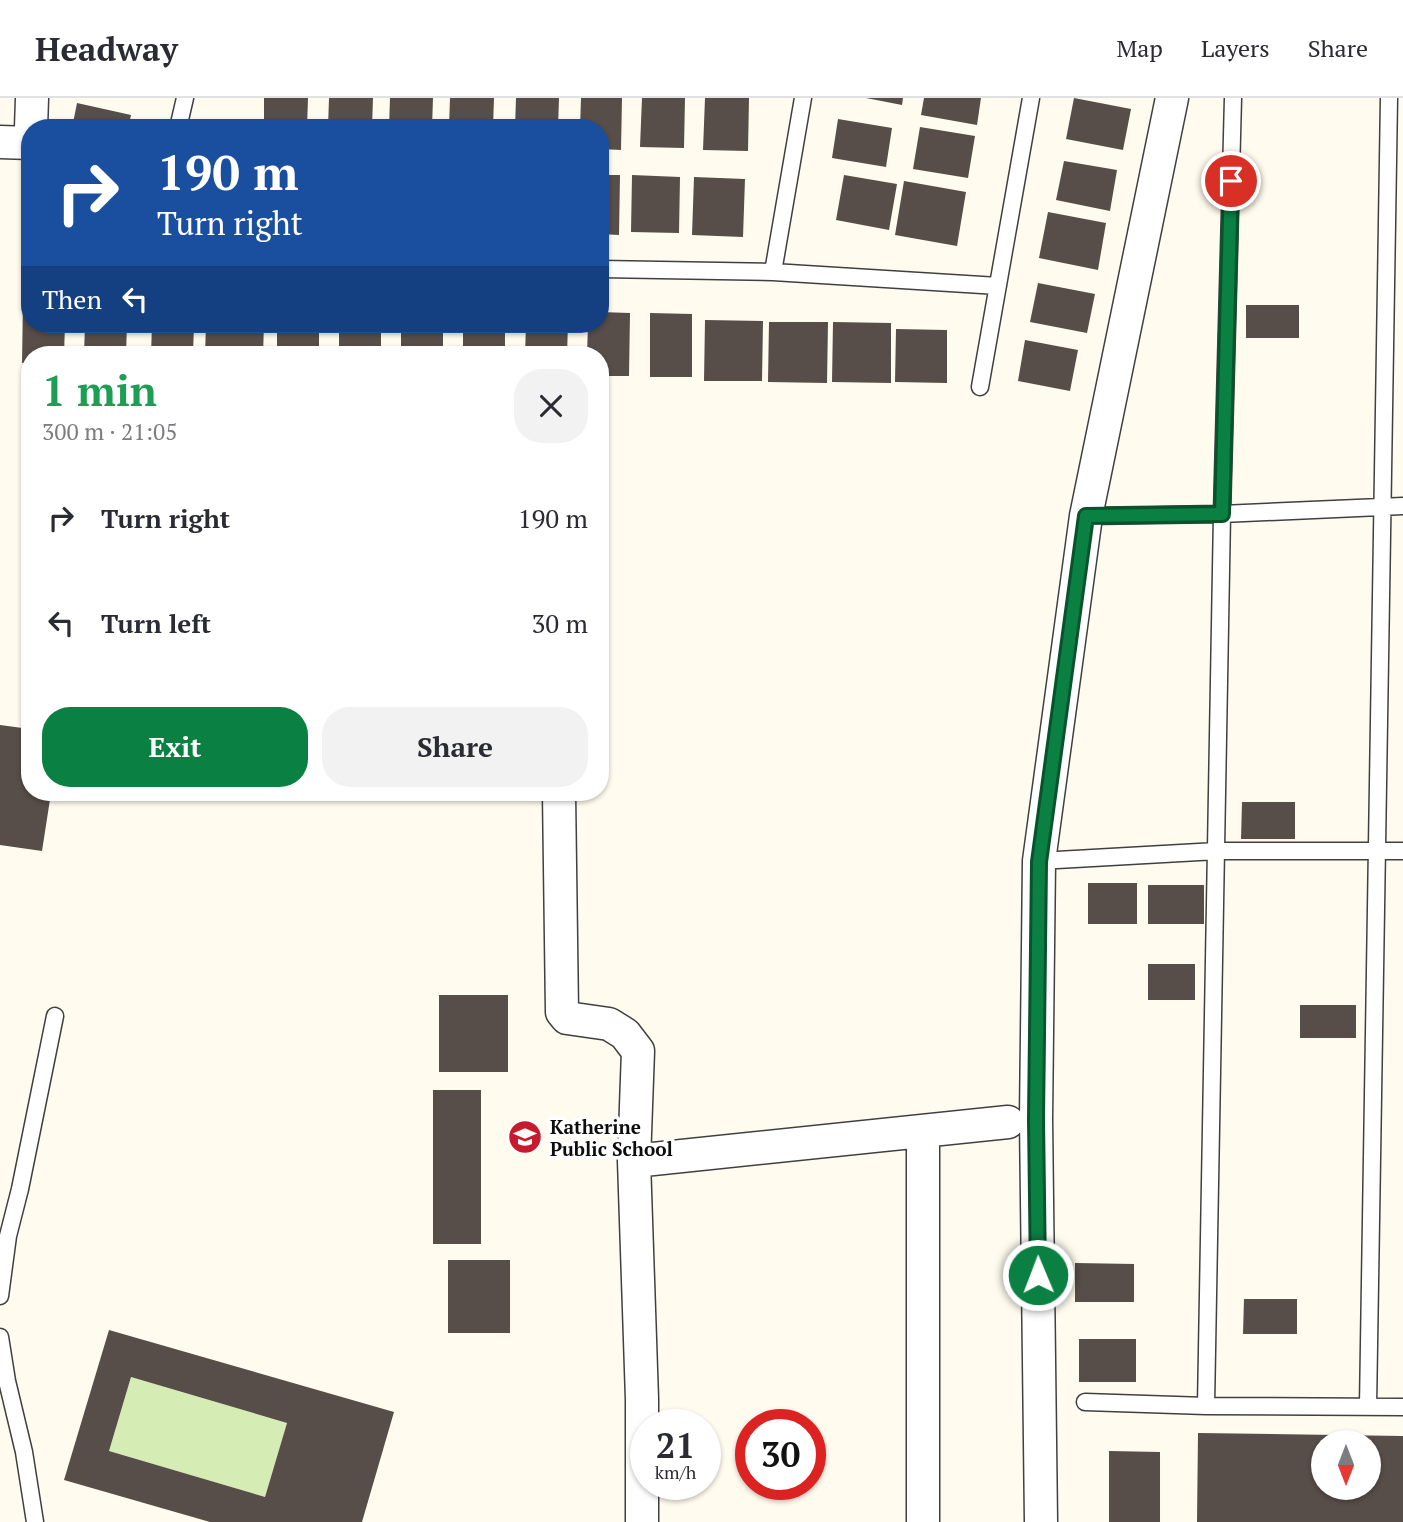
<!DOCTYPE html>
<meta charset="utf-8">
<style>
:root{--surface:#fff;--page:#f2f2f3;--text:#2b2b33;--muted:#7c7c81;--line:#e1e1e2;--accent:#0b8043}
body{margin:0;font-family:"PT Serif",serif;background:var(--page);color:var(--text);height:100vh;display:flex;flex-direction:column;font-size:26px;white-space:nowrap}
*{box-sizing:border-box;margin:0}
p{font-size:23px;color:var(--muted)}
.icon{flex:none;width:38px;height:38px;fill:none;stroke:currentColor;stroke-width:2;stroke-linecap:round;stroke-linejoin:round}
.map{position:relative;flex:1;overflow:hidden}
.sheet{position:absolute;left:21px;top:248px;width:588px;height:455px;display:flex;flex-direction:column;background:var(--surface);border-radius:28px;box-shadow:0 2px 5px #0004}
.sheet>*{flex:none}
.guide{position:absolute;left:21px;top:21px;width:588px;height:214px;border-radius:28px;box-shadow:0 2px 5px #0004;background:#1a4fa0;color:#fff;overflow:hidden}
.needle{width:46px;rotate:180deg}
.controls{position:absolute;left:1311px;top:1332px;display:grid;gap:14px}
.controls a{display:grid;place-items:center;width:70px;height:70px;border-radius:50%;background:var(--surface);box-shadow:0 2px 5px #0004;font-size:35px}
.speed{position:absolute;left:630px;top:1311px;display:flex;gap:14px;font-size:35px;font-weight:700;text-align:center}
.speed>*{display:grid;place-content:center;width:91px;height:91px;border-radius:50%;background:var(--surface);box-shadow:0 2px 5px #0004;line-height:1}
.speed small{font-size:18px;font-weight:400}
.speed .limit{border:10px solid #d22;background:#fff;color:#111}
.pin{position:absolute;display:grid;place-items:center;width:60px;height:60px;color:#fff;margin:-30px;border:4px solid #fff;border-radius:50%;box-shadow:0 2px 7px #0007}
.me{position:absolute;width:77px;margin:-38px;rotate:359deg;stroke-linejoin:round;filter:drop-shadow(0 0 5px #0008)}
.turn{display:flex;align-items:center;gap:24px;height:147px;padding:0 21px;font-size:32px}
.turn .icon{width:91px;height:91px;stroke-width:2.5}
.turn b{display:block;font-size:49px;line-height:60px}
.then{display:flex;align-items:center;height:66px;padding:0 21px;background:#0003;gap:14px;font-size:26px}
.round{display:grid;place-items:center;flex:none;width:74px;height:74px;border-radius:28px;background:var(--page)}
.summary{display:flex;align-items:center;justify-content:space-between;height:119px;padding:0 21px}
h1{font-size:42px;font-weight:700;line-height:52px;color:#1e9e55}
.button{display:flex;gap:14px;margin-top:auto;padding:14px 21px}
.button a{flex:1;height:80px;border-radius:28px;background:var(--accent);color:#fff;font-size:28px;font-weight:700;line-height:80px;text-align:center}
.button a+a{background:var(--page);color:var(--text)}
ul{padding:0;list-style:none}
li{display:flex;align-items:center;gap:21px;height:105px;padding:0 21px}
li div{flex:1}
li b{display:block;font-size:26px}
li em{font-style:normal}
header{display:flex;align-items:center;gap:42px;box-sizing:border-box;height:98px;padding:0 35px;background:var(--surface);border-bottom:2px solid var(--line)}
header strong{font-size:33px}
nav{display:flex;gap:38px;margin-inline-start:auto;font-size:24px}
.map>svg:first-child{display:block}
.green{fill:#d5edb4}
.building{fill:#574d49;fill-rule:evenodd}
.lines{fill:none;stroke-linecap:round;stroke-linejoin:round}
.lane-casing{stroke:#404040;stroke-width:19}
.street-casing{stroke:#404040;stroke-width:35}
.lane{stroke:#fff;stroke-width:16}
.street{stroke:#fff;stroke-width:32}
.route-casing{stroke:#07532c;stroke-width:18}
.route{stroke:#0b8043;stroke-width:12}
.labels{text-anchor:middle;dominant-baseline:central;stroke-width:7;stroke-linejoin:round;paint-order:stroke}
.poi-label{font-size:19px;font-weight:bold;fill:#0d0d0d;stroke:#fff;text-anchor:start}
</style>
<header>
<strong>Headway</strong>
<nav><a>Map</a><a>Layers</a><a>Share</a></nav>
</header>
<div class="map">
<svg width="1403" height="1424" viewBox="0 0 1403 1424">
<rect width="100%" height="100%" fill="#fffbee"/>
<!-- green -->
<path class="green" d="M131,1279l156,46 -22,74 -156,-46z"/>
<!-- building -->
<path class="building" d="M264,0h44l-1,30h-43z
M329,0h44l-1,30h-44z
M390,0h43l-1,30h-43z
M450,0h44l-1,30h-44z
M516,0h43l-1,30h-43z
M581,0h41l-1,52 -21,-1v-21h-20z
M642,0h43l-1,50 -44,-1z
M705,0h44l-1,53 -45,-1z
M866,0h37l-1,7z
M924,0h57l-4,27 -56,-10z
M1074,0l57,11 -8,41 -57,-11z
M77,5l54,12 -3,13h-56z
M838,21l54,9 -6,39 -54,-9z
M920,29l55,9 -7,42 -55,-9z
M1064,63l53,9 -7,41 -54,-11z
M600,77h20l-1,60 -19,-1z
M632,77l48,2 -1,56 -48,-1z
M844,77l53,9 -8,46 -53,-10z
M694,79l51,2 -2,58 -51,-2z
M904,83l62,11 -9,54 -62,-11z
M1048,114l58,11 -8,47 -59,-12z
M1038,185l57,11 -8,39 -57,-11z
M23,202h7v24h35l-1,31h-34v8h-8z
M1246,207h53v33h-53z
M600,214l30,1 -1,63h-29v-21h-13l1,-31h12z
M650,215l42,1v63h-42z
M705,222l58,1 -1,60h-58z
M769,224h59l-1,61 -59,-1z
M833,224l58,1v60l-59,-1z
M85,226h42l-1,31h-42z
M152,226h42l-1,31h-42z
M206,226h58l-1,31h-58z
M277,226h42v31h-42z
M339,226h42v31h-42z
M401,226h42v31h-42z
M463,226h42v31h-42z
M526,226h42l-1,31h-42z
M896,231l51,1v53l-52,-1z
M1025,242l53,10 -8,41 -52,-10z
M0,627l30,4v64h21l-9,58 -42,-6z
M1242,704h53v37h-54z
M1088,785h49v41h-49z
M1148,787h56v39h-56z
M1148,866h47v36h-47z
M439,897h69v77h-69z
M1300,907h56v33h-56z
M433,992h48v154h-48z
M448,1162h62v73h-62z
M1075,1165l59,1v38h-59z
M1244,1201h53v35h-54z
M109,1232l285,82 -32,110h-152l-146,-42zM131,1279l156,46 -22,74 -156,-46z
M1079,1241h57v43h-57z
M1198,1335l205,3v86h-206zM1323,1344h45v46h-45z
M1109,1353l51,1v70h-51z"/>
<g class="lines">
<!-- lane casing -->
<g class="lane-casing">
<path id="lane" d="M178,30l7,-30
M600,171l173,3 225,14
M773,174l30,-174
M980,289l51,-289
M1086,418l136,-2 181,-8
M1039,763l178,-10h186
M0,1198l8,-60 12,-47 35,-173
M0,1239l7,44 17,71 11,70
M1085,1304l121,4 197,1
M1206,1308l16,-892 11,-416
M1368,1309l21,-1309"/>
</g>
<!-- street casing -->
<g class="street-casing">
<path id="street" d="M31,30l1,-30
M0,44l30,1
M559,695l3,219 5,6 42,6 16,10 13,17 -4,110 8,238v123
M923,1033v391
M634,1063l374,-39
M1041,1424l-5,-403 3,-258 47,-345 86,-418"/>
</g>
<!-- lane -->
<use href="#lane" class="lane"/>
<!-- street -->
<use href="#street" class="street"/>
</g>
<g class="lines">
<!-- route casing -->
<g class="route-casing">
<path id="route" d="M1038,1177l-2,-156 3,-257 47,-346 136,-2 9,-333"/>
</g>
<!-- route -->
<use href="#route" class="route"/>
</g>
<!-- icons -->
<defs>
<g id="school-disc" transform="scale(1.75)"><circle r="9.5" fill="#c81a2d" stroke="#fff"/><path d="M0-5L7-2L0 1L-7-2ZM-4 1L0 2.5L4 1V4Q0 6-4 4Z" fill="#fff"/></g>
</defs>
<g fill-rule="evenodd">
<use href="#school-disc" x="525" y="1039"/>
</g>
<g class="labels">
<!-- poi labels -->
<g class="poi-label">
<text x="550" y="1028">Katherine<tspan x="550" dy="22">Public School</tspan></text>
</g>
</g>
</svg>
<div class="controls">
<a><svg class="needle" viewBox="-14 -14 28 28"><path d="M0-13l5 13h-10z" fill="#e53935"/><path d="M0 13l5-13h-10z" fill="#7c7c81"/></svg></a>
</div>
<div class="speed"><div>21<small>km/h</small></div><div class="limit">30</div></div>
<div class="pin" style="left:1231px;top:83px;background:#d93025"><svg class="icon" aria-label="arrive" viewBox="0 0 24 24"><path d="M6 21V4h12l-3 4 3 4H6"/></svg></div>
<svg class="me" style="left:1038px;top:1177px" viewBox="-20 -20 40 40"><circle r="17" fill="#0b8043" stroke="#fff" stroke-width="3"/><path d="M0-11L8 9 0 5-8 9z" fill="#fff"/></svg>
<div class="guide">
<div class="turn"><svg class="icon" aria-label="right" viewBox="0 0 24 24"><path d="M7 20v-9h11M14 6l5 5-5 5"/></svg><div><b>190 m</b>Turn right</div></div>
<div class="then">Then<svg class="icon" aria-label="left" viewBox="0 0 24 24"><path d="M17 20v-9H6M10 6l-5 5 5 5"/></svg></div>
</div>
<section class="sheet">
<div class="summary"><div><h1>1 min</h1><p>300 m · 21:05</p></div><a class="round"><svg class="icon" aria-label="close" viewBox="0 0 24 24"><path d="M6 6l12 12M18 6L6 18"/></svg></a></div>
<ul>
<li><svg class="icon" aria-label="right" viewBox="0 0 24 24"><path d="M7 20v-9h11M14 6l5 5-5 5"/></svg><div><b>Turn right</b></div><em>190 m</em></li>
<li><svg class="icon" aria-label="left" viewBox="0 0 24 24"><path d="M17 20v-9H6M10 6l-5 5 5 5"/></svg><div><b>Turn left</b></div><em>30 m</em></li>
</ul>
<div class="button"><a>Exit</a><a>Share</a></div>
</section>
</div>
